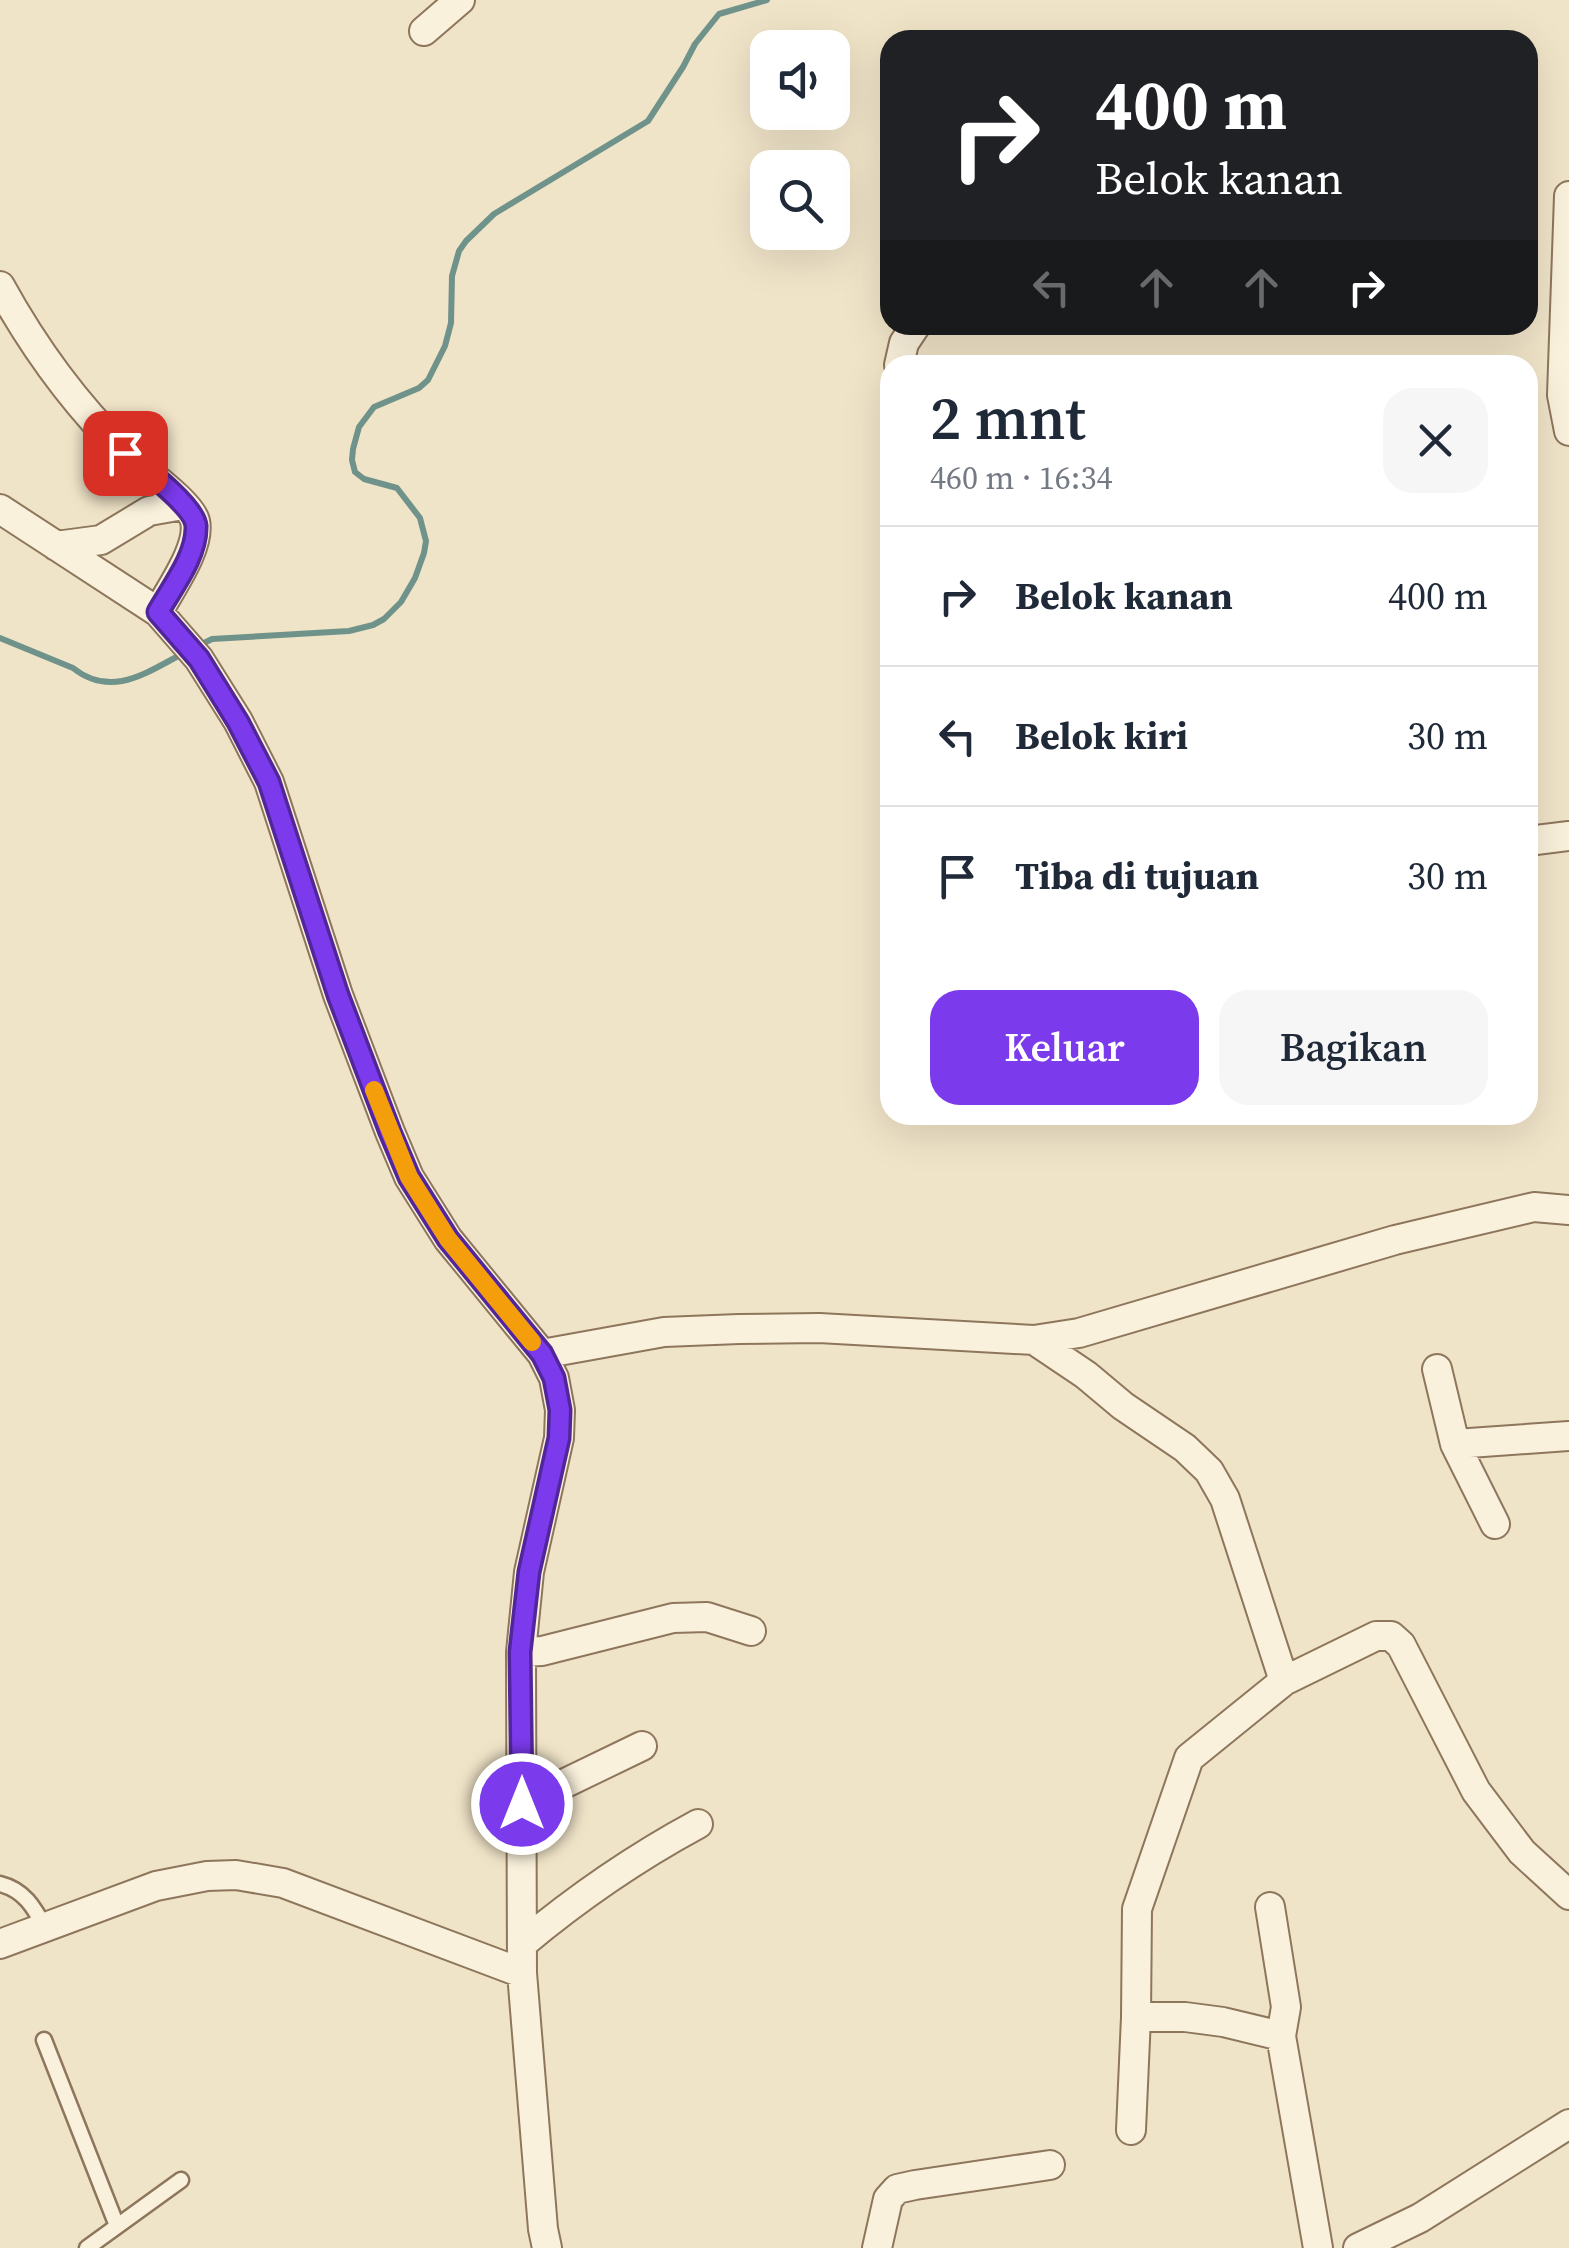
<!DOCTYPE html>
<html lang="id">
<meta charset="utf-8">
<style>
:root{--surface:#fff;--page:#f6f6f7;--text:#1f2937;--muted:#747a83;--line:#e0e1e3;--accent:#7c3aed}
body{margin:0;font-family:"Source Serif 4",serif;background:var(--page);color:var(--text);height:100vh;display:flex;flex-direction:column;font-size:38px;white-space:nowrap}
*{box-sizing:border-box;margin:0}
p{font-size:32px;color:var(--muted)}
.icon{flex:none;width:55px;height:55px;fill:none;stroke:currentColor;stroke-width:2;stroke-linecap:round;stroke-linejoin:round}
.map{position:relative;flex:1;overflow:hidden}
.panel{position:absolute;left:880px;top:355px;width:658px;height:770px;display:flex;flex-direction:column;background:var(--surface);border-radius:30px;box-shadow:0 10px 40px #0002}
.panel>*{flex:none}
.guide{position:absolute;left:880px;top:30px;width:658px;height:305px;border-radius:30px;box-shadow:0 10px 40px #0002;background:#202124;color:#fff;overflow:hidden}
.buttons{position:absolute;left:750px;top:30px;display:grid;gap:20px}
.buttons a{display:grid;place-items:center;width:100px;height:100px;border-radius:20px;background:var(--surface);box-shadow:0 10px 40px #0002;font-size:50px}
.pin{position:absolute;display:grid;place-items:center;width:85px;height:85px;color:#fff;margin:-42px;border-radius:20px;box-shadow:0 5px 15px #0006}
.me{position:absolute;width:110px;margin:-55px;rotate:0deg;stroke-linejoin:round;filter:drop-shadow(0 0 8px #0008)}
.turn{display:flex;align-items:center;gap:35px;height:210px;padding:0 50px;font-size:45px}
.turn .icon{width:130px;height:130px;stroke-width:2.5}
.turn b{display:block;font-size:70px;line-height:85px}
.lanes{display:flex;align-items:center;height:95px;padding:0 50px;background:#0003;justify-content:center;gap:50px;direction:ltr}
.lanes .off{opacity:.35}
.round{display:grid;place-items:center;flex:none;width:105px;height:105px;border-radius:30px;background:var(--page)}
.headline{display:flex;align-items:center;justify-content:space-between;height:170px;padding:0 50px}
h1{font-size:60px;font-weight:600;line-height:75px}
.button{display:flex;gap:20px;margin-top:auto;padding:20px 50px}
.button a{flex:1;height:115px;border-radius:30px;background:var(--accent);color:#fff;font-size:40px;font-weight:600;line-height:115px;text-align:center}
.button a+a{background:var(--page);color:var(--text)}
ul{padding:0;list-style:none}
li{display:flex;align-items:center;gap:30px;height:140px;padding:0 50px;border-top:2px solid var(--line)}
li div{flex:1}
li b{display:block;font-size:38px}
li em{font-style:normal}
.map>svg:first-child{display:block}
.lines{fill:none;stroke-linecap:round;stroke-linejoin:round}
.stream{stroke:#6f938a;stroke-width:6}
.lane-casing{stroke:#8d765c;stroke-width:19}
.street-casing{stroke:#8d765c;stroke-width:32}
.lane{stroke:#faf1dc;stroke-width:14}
.street{stroke:#faf1dc;stroke-width:28}
.route-casing{stroke:#51269a;stroke-width:25}
.route{stroke:#7c3aed;stroke-width:18}
.slow{stroke:#f59e0b;stroke-width:18}
</style>
<div class="map">
<svg width="1569" height="2248" viewBox="0 0 1569 2248">
<rect width="100%" height="100%" fill="#f0e4c8"/>
<g class="lines">
<!-- stream -->
<path class="stream" d="M0,638l73,30c39,31 74,4 111,-15
M200,645l12,-6 137,-8 24,-6 11,-6 17,-17 14,-24 9,-25 2,-12 -6,-23 -23,-30 -33,-9 -9,-7 -3,-12 1,-11 6,-22 15,-20 45,-19 9,-8 17,-34 6,-23 1,-47 7,-25 7,-10 28,-27 154,-93 35,-54 12,-23 24,-30 48,-14"/>
<!-- lane casing -->
<g class="lane-casing">
<path id="lane" d="M0,1884c24,6 34,23 45,44
M44,2040l73,186
M87,2248l94,-68"/>
</g>
<!-- street casing -->
<g class="street-casing">
<path id="street" d="M424,31l36,-31
M1569,196l-7,199 7,36
M0,286c33,60 75,118 124,166 15,15 67,51 71,69 6,26 -25,68 -37,91
M899,365l5,-22 12,-18
M0,509l158,103 41,47 39,62 31,61 69,213 52,137 19,45 39,62 94,115 12,24 6,32 -1,28 -30,134 -8,80 1,321 21,256 4,19
M56,546l45,-6 48,-29 34,-6
M1528,841l41,-5
M1034,1340l52,35 37,31 62,42 24,23 16,28 59,182
M542,1354l122,-22 75,-3 80,-1 215,12 45,-7 316,-93 139,-33 35,3
M1437,1369l18,75 40,80
M1455,1444l114,-8
M521,1652l21,-1 131,-33 34,-1 44,14
M522,1804l120,-58
M1270,1907l16,100 -5,29 37,212
M0,1944l156,-58 51,-10 29,-1 47,8 239,90
M522,1944c55,-46 113,-86 176,-120
M1136,2017l1,-108 52,-151 95,-77 92,-45h15l10,9 75,146 46,61 47,43
M1131,2130l5,-113h49l38,5 58,14
M877,2248l11,-49 9,-10 18,-4 135,-20
M1358,2248l62,-30 149,-94"/>
</g>
<!-- lane -->
<use href="#lane" class="lane"/>
<!-- street -->
<use href="#street" class="street"/>
</g>
<g class="lines">
<!-- route casing -->
<g class="route-casing">
<path id="route" d="M125,453c16,13 70,54 71,73 1,30 -24,61 -38,86l41,47 39,63 31,60 69,213 52,137 19,45 39,62 94,115 12,24 6,32 -1,28 -30,134 -9,80 2,152"/>
</g>
<!-- route -->
<use href="#route" class="route"/>
<!-- slow -->
<path class="slow" d="M374,1090l35,87 39,62 84,103"/>
</g>
</svg>
<div class="buttons">
<a><svg class="icon" aria-label="sound" viewBox="0 0 24 24"><path d="M4 9h4l5-4v14l-5-4H4zM17 9q2 3 0 6"/></svg></a>
<a><svg class="icon" aria-label="search" viewBox="0 0 24 24"><circle cx="10" cy="10" r="6"/><path d="M15 15l6 6"/></svg></a>
</div>
<div class="pin" style="left:125px;top:453px;background:#d93025"><svg class="icon" aria-label="arrive" viewBox="0 0 24 24"><path d="M6 21V4h12l-3 4 3 4H6"/></svg></div>
<svg class="me" style="left:522px;top:1804px" viewBox="-20 -20 40 40"><circle r="17" fill="#7c3aed" stroke="#fff" stroke-width="3"/><path d="M0-11L8 9 0 5-8 9z" fill="#fff"/></svg>
<div class="guide">
<div class="turn"><svg class="icon" aria-label="right" viewBox="0 0 24 24"><path d="M7 20v-9h11M14 6l5 5-5 5"/></svg><div><b>400 m</b>Belok kanan</div></div>
<div class="lanes"><svg class="icon off" aria-label="left" viewBox="0 0 24 24"><path d="M17 20v-9H6M10 6l-5 5 5 5"/></svg><svg class="icon off" aria-label="ahead" viewBox="0 0 24 24"><path d="M12 20V5M6 11l6-6 6 6"/></svg><svg class="icon off" aria-label="ahead" viewBox="0 0 24 24"><path d="M12 20V5M6 11l6-6 6 6"/></svg><svg class="icon" aria-label="right" viewBox="0 0 24 24"><path d="M7 20v-9h11M14 6l5 5-5 5"/></svg></div>
</div>
<section class="panel">
<div class="headline"><div><h1>2 mnt</h1><p>460 m · 16:34</p></div><a class="round"><svg class="icon" aria-label="close" viewBox="0 0 24 24"><path d="M6 6l12 12M18 6L6 18"/></svg></a></div>
<ul>
<li><svg class="icon" aria-label="right" viewBox="0 0 24 24"><path d="M7 20v-9h11M14 6l5 5-5 5"/></svg><div><b>Belok kanan</b></div><em>400 m</em></li>
<li><svg class="icon" aria-label="left" viewBox="0 0 24 24"><path d="M17 20v-9H6M10 6l-5 5 5 5"/></svg><div><b>Belok kiri</b></div><em>30 m</em></li>
<li><svg class="icon" aria-label="arrive" viewBox="0 0 24 24"><path d="M6 21V4h12l-3 4 3 4H6"/></svg><div><b>Tiba di tujuan</b></div><em>30 m</em></li>
</ul>
<div class="button"><a>Keluar</a><a>Bagikan</a></div>
</section>
</div>
